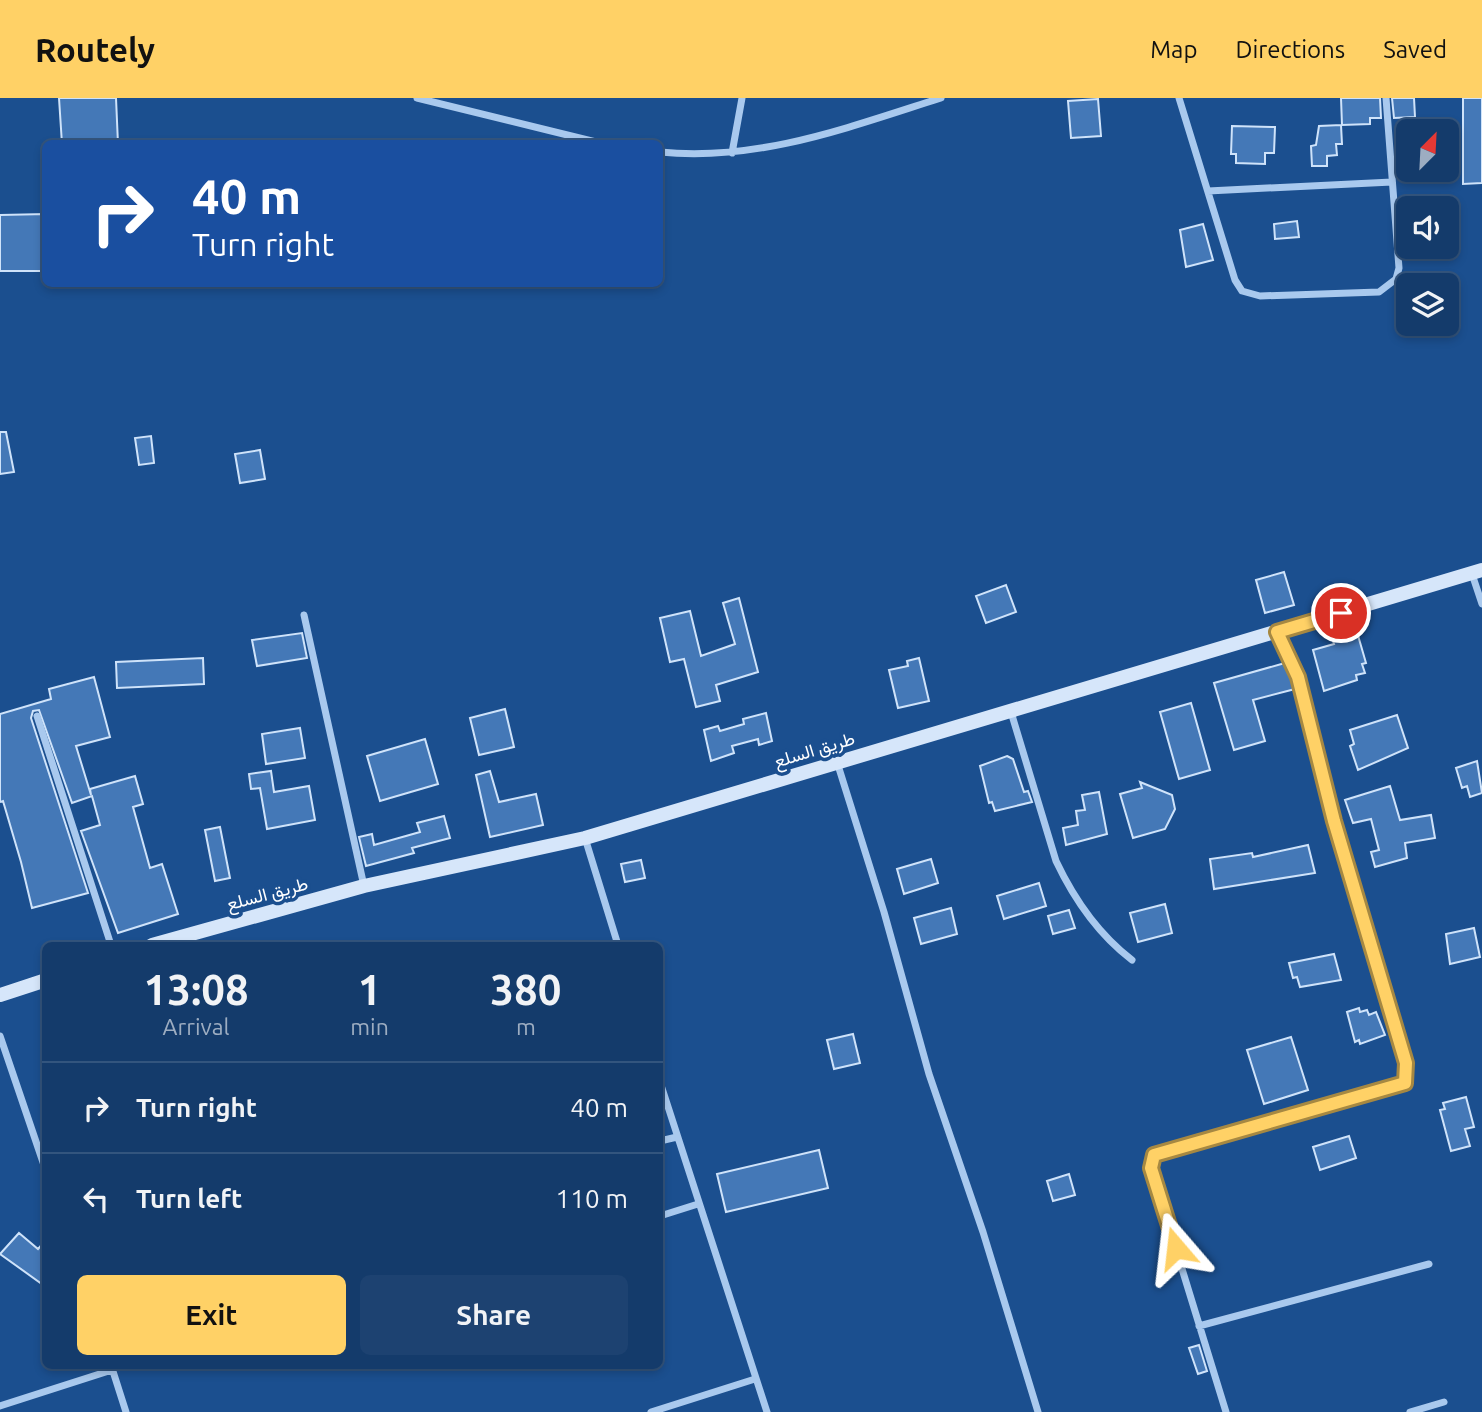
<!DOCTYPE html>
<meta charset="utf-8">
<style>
:root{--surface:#143b6b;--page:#1d4271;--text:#f1f3f6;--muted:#9dadc1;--line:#33557e;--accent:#ffd166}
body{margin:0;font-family:Ubuntu,Vazirmatn,sans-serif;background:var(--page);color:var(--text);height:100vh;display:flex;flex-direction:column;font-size:26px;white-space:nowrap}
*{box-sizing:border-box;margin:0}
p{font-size:23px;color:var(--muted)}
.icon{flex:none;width:38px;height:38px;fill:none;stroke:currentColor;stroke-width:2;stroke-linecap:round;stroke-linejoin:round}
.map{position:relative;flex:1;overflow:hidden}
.details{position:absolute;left:42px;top:844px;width:621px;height:427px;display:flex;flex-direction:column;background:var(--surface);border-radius:10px;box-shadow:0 4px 10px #0003,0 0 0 2px var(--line)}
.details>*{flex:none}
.hud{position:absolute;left:42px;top:42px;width:621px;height:147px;border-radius:10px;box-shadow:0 4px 10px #0003,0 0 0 2px var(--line);background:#1a4fa0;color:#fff;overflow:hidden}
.needle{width:46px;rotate:24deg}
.controls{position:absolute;left:1396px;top:21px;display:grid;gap:14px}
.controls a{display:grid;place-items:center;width:63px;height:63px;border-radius:10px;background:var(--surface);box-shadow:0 4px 10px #0003,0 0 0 2px var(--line);font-size:35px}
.pin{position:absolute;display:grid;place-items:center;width:60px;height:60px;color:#fff;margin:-30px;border:4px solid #fff;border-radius:50%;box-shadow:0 2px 7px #0007}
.me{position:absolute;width:77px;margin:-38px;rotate:343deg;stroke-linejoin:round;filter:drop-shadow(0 0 5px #0008)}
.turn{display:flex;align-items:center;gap:24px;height:147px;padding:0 35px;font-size:32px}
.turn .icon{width:91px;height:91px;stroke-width:2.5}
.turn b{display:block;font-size:49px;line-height:60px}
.eta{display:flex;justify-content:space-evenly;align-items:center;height:119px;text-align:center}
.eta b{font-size:42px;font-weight:700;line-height:49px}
.button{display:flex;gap:14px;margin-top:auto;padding:14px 35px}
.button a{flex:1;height:80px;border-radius:10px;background:var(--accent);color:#111;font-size:28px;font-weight:700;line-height:80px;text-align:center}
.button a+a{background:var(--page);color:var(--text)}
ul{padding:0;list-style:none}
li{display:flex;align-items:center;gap:21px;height:91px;padding:0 35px;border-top:2px solid var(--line)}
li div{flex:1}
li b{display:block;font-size:26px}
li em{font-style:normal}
header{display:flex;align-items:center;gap:42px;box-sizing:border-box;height:98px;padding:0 35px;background:var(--accent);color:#111}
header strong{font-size:33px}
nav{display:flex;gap:38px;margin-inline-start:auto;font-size:24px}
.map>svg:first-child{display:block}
.building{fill:#4478b7;stroke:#cfe3fa;stroke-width:2}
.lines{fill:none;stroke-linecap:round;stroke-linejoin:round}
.street{stroke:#a9c9ee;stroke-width:7}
.secondary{stroke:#d6e6fa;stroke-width:14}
.route-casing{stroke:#a68842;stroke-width:18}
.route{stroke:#ffd166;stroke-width:12}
.labels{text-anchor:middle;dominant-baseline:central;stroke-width:7;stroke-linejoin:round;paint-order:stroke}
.street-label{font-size:18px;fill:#fff;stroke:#1b4f8f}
</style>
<header>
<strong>Routely</strong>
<nav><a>Map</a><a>Directions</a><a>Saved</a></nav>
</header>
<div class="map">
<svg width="1482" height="1314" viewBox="0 0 1482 1314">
<rect width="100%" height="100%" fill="#1b4f8f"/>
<!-- building -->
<path class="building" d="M59,0h57l2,46h-56z
M1341,0h39l1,20h-11v6l-28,1z
M1392,0h22l1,19 -21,1z
M1463,0h19v85l-19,1z
M1098,1l3,37 -30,2 -3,-37z
M1341,27l1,19h-6l1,11 -10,1v10h-15l-1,-20 5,-1 3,-19z
M1232,28l43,1 -1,26h-9v11l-29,-1v-9h-5z
M46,116v57h-46v-56z
M1297,123l2,16 -24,2 -1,-15z
M1203,126l10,36 -27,7 -6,-37z
M0,334h6l8,40 -14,2z
M151,338l3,27 -15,2 -4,-27z
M260,352l5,29 -25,4 -5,-29z
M1284,474l10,33 -29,8 -9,-33z
M1006,487l10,27 -30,11 -10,-27z
M739,500l19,74 -42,13 4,16 -24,6 -12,-48 -14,3 -10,-44 30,-7 11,45 34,-12 -12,-41z
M1357,534l9,31 -4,1 3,9 -9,2 1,5 -33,11 -11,-41 21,-6 -1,-3z
M302,535l5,25 -50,8 -5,-26z
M203,560l1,26 -87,4 -1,-26z
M919,560l10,43 -31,7 -9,-38 19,-4 -1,-5z
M1285,565l10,26 -42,11 12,41 -31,9 -20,-67z
M94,579l16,60 -34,9 15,49 -1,-6 45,-13 8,28 -10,3 17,61 12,-4 16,50 -60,19 -37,-102 19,-6 -8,-29 -20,7 -33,-93 -6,1 -2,7 57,175 -56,15 -11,-46 -18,-61 -3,1v-88l51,-15 -2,-10z
M1191,605l19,67 -31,9 -19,-67z
M505,611l9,38 -35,8 -9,-37z
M766,615l6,28 -13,4 -1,-6 -26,7 2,7 -23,8 -7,-31 14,-4 2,5 24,-7 -1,-5z
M1397,617l11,33 -50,22 -8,-24 4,-2 -4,-14z
M300,630l5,30 -39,6 -4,-30z
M425,641l13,45 -58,17 -13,-45z
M1007,658l6,3 11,33 4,-1 4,11 -37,9 -3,-9 -3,1 -9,-37z
M1477,663l5,32 -12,4 -3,-11 -5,2 -6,-20z
M271,673l3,21 35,-6 6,34 -48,9 -7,-41 -9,1 -2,-15z
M490,673l9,31 37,-8 7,31 -53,12 -14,-62z
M1140,684l32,13 3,14 -10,20 -32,9 -13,-44 22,-6z
M1390,688l10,34 31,-5 4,23 -30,5 2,15 -32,9 -4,-15 8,-2 -8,-31 -18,4 -8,-23z
M1099,694l8,42 -41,11 -3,-17 15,-3 -2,-14 9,-1 -3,-15z
M444,718l6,22 -38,10 2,5 -48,13 -7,-29 13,-3 2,11 46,-13 -3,-9z
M220,729l10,51 -15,3 -10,-51z
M1308,747l7,28 -101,16 -4,-30 42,-6 1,4z
M931,761l7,24 -34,11 -7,-25z
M641,762l4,18 -20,4 -4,-18z
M1039,785l7,23 -42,13 -7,-23z
M1165,806l7,29 -34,9 -8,-29z
M951,810l6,26 -36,10 -7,-26z
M1069,812l6,18 -22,6 -5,-18z
M1474,830l6,29 -30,7 -4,-30z
M1334,856l7,26 -41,7 -3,-10 -4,1 -4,-15z
M1359,910l1,4 7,-2 2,5 7,-3 9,23 -25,9 -1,-4 -4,2 -8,-30z
M853,936l7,29 -26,6 -7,-29z
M1291,939l17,53 -44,14 -17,-54z
M1466,999l8,30 -9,2 5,17 -19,5 -11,-41 5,-1 -2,-6z
M1349,1038l7,22 -36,12 -7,-23z
M819,1052l9,38 -102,24 -9,-38z
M1069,1076l6,21 -22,6 -6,-20z
M19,1135l19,16 8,-9v47l-46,-33z
M1199,1247l8,26 -9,3 -9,-26z"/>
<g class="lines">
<!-- street -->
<path class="street" d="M417,0l187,46
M1179,0l56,182 7,11 18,5 119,-4 17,-13 3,-11 -13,-170
M660,54c98,10 189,-25 281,-54
M732,55l10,-55
M1208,93l184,-9
M1472,476l10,30
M304,517l60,271
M1011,614l45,149c18,38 42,73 76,99
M37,618l74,229
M837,664l47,150 45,162 54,158 55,180
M585,740l33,107
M0,938l46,135
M660,984l107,330
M660,1043l17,-4
M660,1118l38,-12
M1199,1228l230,-62
M111,1267l15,47
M0,1308l112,-36
M651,1314l104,-33
M1226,1314l-75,-244 3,-13 247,-69 4,-3 1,-20 -72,-242 -36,-144 -21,-45
M1410,1314l34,-10"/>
<!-- secondary -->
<path class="secondary" d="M152,847l212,-59 221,-48 897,-268
M0,897l46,-15"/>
</g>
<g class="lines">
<!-- route casing -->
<g class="route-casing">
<path id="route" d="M1176,1150l-25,-80 3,-13 251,-72 1,-20 -72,-242 -36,-144 -21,-45 64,-19"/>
</g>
<!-- route -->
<use href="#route" class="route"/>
</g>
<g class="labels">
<!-- street labels -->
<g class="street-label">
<text transform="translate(814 651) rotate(-17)">طريق السلع</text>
<text transform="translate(267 795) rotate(-15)">طريق السلع</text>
</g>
</g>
</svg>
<div class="controls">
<a><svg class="needle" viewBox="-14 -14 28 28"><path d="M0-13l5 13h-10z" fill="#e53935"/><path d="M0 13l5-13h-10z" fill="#9dadc1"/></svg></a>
<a><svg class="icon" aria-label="sound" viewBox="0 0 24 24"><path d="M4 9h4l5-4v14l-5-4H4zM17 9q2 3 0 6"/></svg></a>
<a><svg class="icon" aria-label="layers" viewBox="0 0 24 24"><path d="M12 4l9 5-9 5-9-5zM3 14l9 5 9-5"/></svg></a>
</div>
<div class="pin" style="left:1341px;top:515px;background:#d93025"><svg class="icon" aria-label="arrive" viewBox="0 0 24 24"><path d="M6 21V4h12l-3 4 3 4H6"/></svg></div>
<svg class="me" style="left:1176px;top:1150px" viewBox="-20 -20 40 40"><path d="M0-17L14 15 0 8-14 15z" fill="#ffd166" stroke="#fff" stroke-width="4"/></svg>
<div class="hud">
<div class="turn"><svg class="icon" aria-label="right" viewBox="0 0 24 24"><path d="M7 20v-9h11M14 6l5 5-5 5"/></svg><div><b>40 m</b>Turn right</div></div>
</div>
<section class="details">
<div class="eta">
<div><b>13:08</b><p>Arrival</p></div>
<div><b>1</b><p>min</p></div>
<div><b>380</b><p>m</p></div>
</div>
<ul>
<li><svg class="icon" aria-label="right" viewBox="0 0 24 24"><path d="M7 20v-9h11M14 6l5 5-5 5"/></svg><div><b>Turn right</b></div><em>40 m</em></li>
<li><svg class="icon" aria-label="left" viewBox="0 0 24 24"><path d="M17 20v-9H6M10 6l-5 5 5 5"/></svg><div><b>Turn left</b></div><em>110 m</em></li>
</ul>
<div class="button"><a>Exit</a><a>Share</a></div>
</section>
</div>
